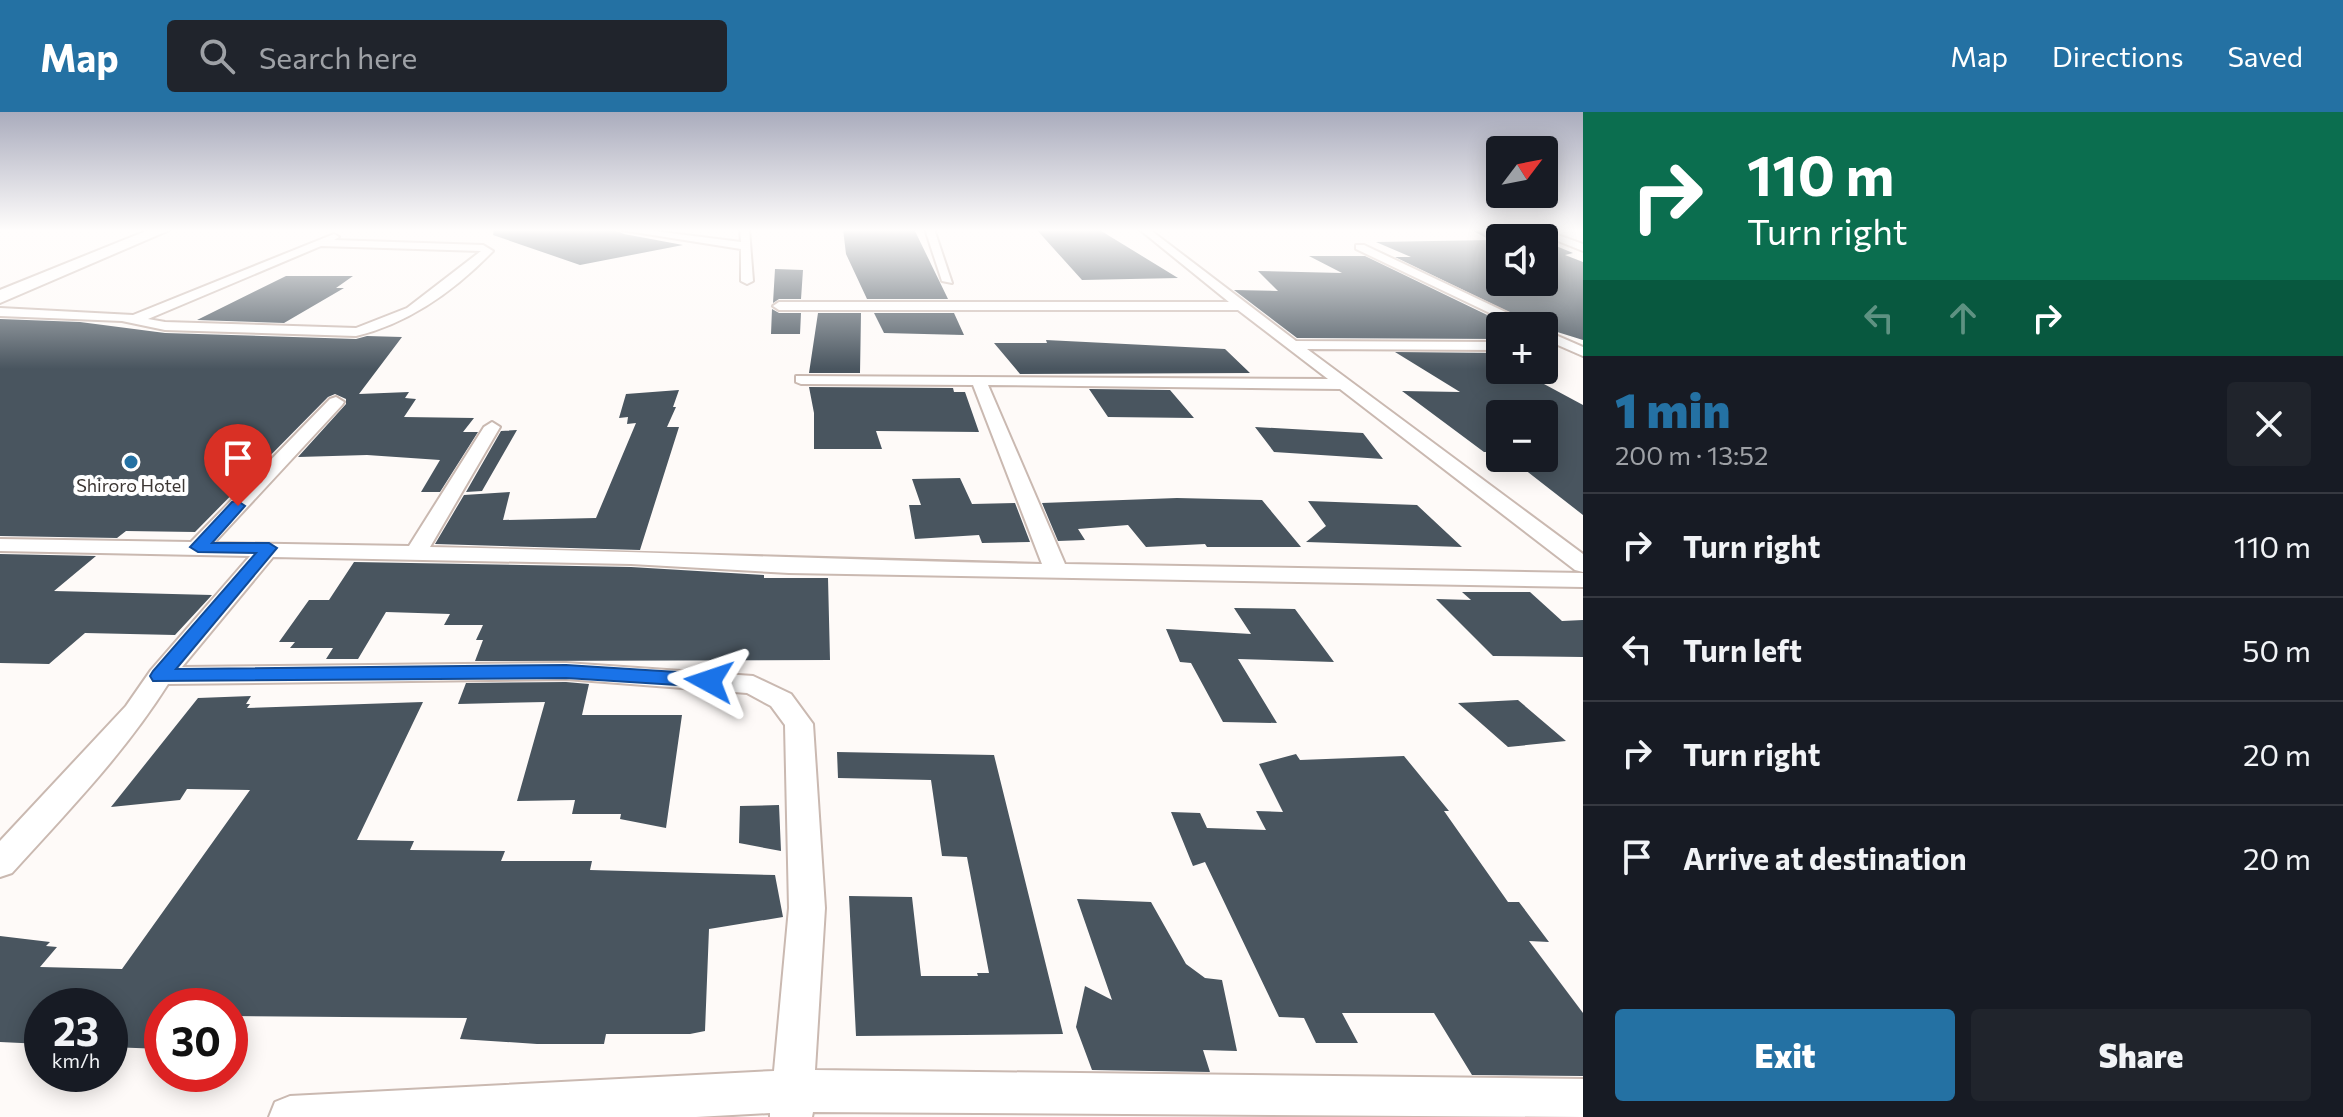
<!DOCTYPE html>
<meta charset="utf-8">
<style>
:root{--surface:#171b24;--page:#20242c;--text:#f1f3f6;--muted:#9ea1a6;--line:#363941;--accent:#2471a3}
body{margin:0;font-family:Commissioner,sans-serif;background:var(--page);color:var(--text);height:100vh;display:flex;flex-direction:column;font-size:30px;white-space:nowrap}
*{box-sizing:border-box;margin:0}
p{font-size:26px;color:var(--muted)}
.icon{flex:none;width:44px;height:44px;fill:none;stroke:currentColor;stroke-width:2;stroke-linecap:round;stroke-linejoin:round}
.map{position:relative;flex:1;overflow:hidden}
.sheet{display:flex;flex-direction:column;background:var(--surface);width:760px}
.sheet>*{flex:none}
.hud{background:#0b6e4f;color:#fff;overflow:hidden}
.needle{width:52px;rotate:58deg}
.fabs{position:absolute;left:1486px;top:24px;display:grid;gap:16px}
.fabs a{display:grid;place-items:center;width:72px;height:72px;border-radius:8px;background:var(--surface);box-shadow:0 4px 20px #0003;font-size:40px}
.speed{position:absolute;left:24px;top:876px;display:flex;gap:16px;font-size:40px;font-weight:700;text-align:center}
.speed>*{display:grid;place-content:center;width:104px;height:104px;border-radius:50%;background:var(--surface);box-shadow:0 4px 20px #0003;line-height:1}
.speed small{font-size:20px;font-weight:400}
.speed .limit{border:12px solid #d22;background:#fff;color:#111}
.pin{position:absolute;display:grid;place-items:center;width:68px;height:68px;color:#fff;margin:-82px -34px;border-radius:50% 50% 50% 0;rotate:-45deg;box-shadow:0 0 8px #0007}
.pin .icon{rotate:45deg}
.me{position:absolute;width:88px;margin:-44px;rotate:275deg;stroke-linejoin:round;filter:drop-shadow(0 0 6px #0008)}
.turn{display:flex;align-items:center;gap:28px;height:168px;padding:0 32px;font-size:36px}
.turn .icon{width:104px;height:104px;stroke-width:2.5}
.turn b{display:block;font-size:56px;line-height:68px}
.lanes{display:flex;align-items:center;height:76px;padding:0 32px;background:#0003;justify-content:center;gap:40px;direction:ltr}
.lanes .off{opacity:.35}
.round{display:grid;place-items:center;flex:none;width:84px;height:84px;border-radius:8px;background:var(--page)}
.summary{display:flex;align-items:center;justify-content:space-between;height:136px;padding:0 32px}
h1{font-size:48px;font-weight:800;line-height:60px;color:var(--accent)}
.primary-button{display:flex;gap:16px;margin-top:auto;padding:16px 32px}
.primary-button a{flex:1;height:92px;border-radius:8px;background:var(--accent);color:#fff;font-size:32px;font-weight:800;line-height:92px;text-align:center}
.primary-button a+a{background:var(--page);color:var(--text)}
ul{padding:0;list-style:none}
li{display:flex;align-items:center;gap:24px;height:104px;padding:0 32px;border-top:2px solid var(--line)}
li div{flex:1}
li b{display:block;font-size:30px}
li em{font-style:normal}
header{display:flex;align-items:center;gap:48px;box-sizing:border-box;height:112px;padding:0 40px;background:var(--accent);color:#fff}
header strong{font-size:38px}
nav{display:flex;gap:44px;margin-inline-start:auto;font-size:28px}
.search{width:560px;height:72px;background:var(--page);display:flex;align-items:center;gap:20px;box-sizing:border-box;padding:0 28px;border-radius:8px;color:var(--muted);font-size:30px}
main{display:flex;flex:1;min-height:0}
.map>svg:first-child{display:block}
.building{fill:#49555f}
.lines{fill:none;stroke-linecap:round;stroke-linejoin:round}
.street-casing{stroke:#cab9b1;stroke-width:4}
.primary-casing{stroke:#cab9b1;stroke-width:4}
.street{fill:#fff;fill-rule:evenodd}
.primary{fill:#fff;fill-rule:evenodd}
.route{fill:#1a73e8;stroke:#114b97;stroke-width:2}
.poi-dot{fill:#2471a3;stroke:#fff;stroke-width:3}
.labels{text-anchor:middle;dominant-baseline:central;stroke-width:8;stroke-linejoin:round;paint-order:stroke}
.far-poi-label{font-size:18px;fill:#3d3734;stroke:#fff}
</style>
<header>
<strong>Map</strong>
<div class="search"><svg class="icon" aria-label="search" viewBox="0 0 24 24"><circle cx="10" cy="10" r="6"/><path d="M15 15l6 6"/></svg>Search here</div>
<nav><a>Map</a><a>Directions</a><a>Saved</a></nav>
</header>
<main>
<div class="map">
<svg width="1583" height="1005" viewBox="0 0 1583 1005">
<rect width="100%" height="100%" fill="#fefaf8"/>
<!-- building -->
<path class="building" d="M494,117h118l12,5 59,11 -103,20 -87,-30z
M843,117h71l34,70h-81l-21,-45z
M1036,117h62l80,49 -96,2z
M1470,117h46l22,9h-38v44h44v-41l29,12 -8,2 18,7v78l-45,-14 -143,-69h16l-35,-15 114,-2z
M1309,144h56l145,70h-10v13l-203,-1 -63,-48 44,1 -20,-20 84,2z
M775,157l28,1 -2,29h-22l-6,4z
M286,164h67l-17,12h8l-60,35 -87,-3z
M772,197l7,4h22l-1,21h-29z
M818,201h43l-1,60h-51z
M874,201h80l10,22 -80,-2z
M0,207l80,3 85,11 191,6 11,-3 35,1 -43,57 50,-2 -4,6 11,1 -12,18 70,1 -11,14h15l-38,60h-19l19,-32 -73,-5 -69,2 48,-53v-5l-11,-5 -7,3 -133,135 -69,-1 -9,7 -117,-2z
M1046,228l179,9 25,24 -230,1 -26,-31h53z
M1395,240l105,1v17h18l65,35v110l-73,-57h34v-44h-44v38h-16l-82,-61 58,1z
M809,275l144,1 1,4h11l14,40 -103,-1 6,18h-68v-36z
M1089,277l81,1 24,28 -86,-1z
M679,278l-6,17h3l-9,20h12l-39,123 -205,-6 29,-49 46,-3 -7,28 93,-2 40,-95 -9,1 1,-7 -9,1 7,-24z
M1255,315l108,6 20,26 -109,-7z
M517,318l-35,61 -16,1 35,-61z
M960,366l12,26 43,-1 15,39 -48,1 -3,-8 -64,4 -6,-34h12l-9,-26z
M1177,386l85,2 39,47h-94l-2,-3 -59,3 -18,-22 -50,4 7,11 -27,1 -16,-38z
M1308,389l109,4 45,42 -156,-5 20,-16z
M0,442l96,2 -42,35 158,4 -37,40 -90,-2 -36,31 -49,-1z
M354,450l277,5 133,8v3h64l2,82 -355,1 8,-21h-7l7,-15h-39l6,-11 -64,-2 -28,47h-32l7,-11h-43l5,-6h-16l30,-42h20z
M1462,480h68l32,29 21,-1v37l-90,-1 -57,-57 35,1z
M1234,496l61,1 39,53 -96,-3 39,64 -54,-1 -32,-59 -11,-1 -14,-33 85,5z
M566,570l23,2 -7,31h100l-16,113 -46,-9 1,-5h-49l3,-14 -58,1 28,-99 -87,2 8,-21z
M251,584l-5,8h4l-3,4 176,-6 -66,138 57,1 -4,9 95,1 -4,10h91l-2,9 185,5 8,42 -74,12 -4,102 -15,3h-84l-2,10h-67l-77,-5 7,-21 -237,-2v-10h-68v43l-52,-2v-41h-68v38l-42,-2v-106l50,6 -4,4 11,1 -17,20 82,2 128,-179 -63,-1 -7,11 -69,7 87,-109z
M1518,588l48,41 -58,6 -50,-44z
M837,640l157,3 69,279 -207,2 -7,-140 63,1 9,79h57l-1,-3h12l-22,-116 -25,-1 -11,-76 -93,-2z
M1296,642l4,6 104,-4 45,55h-5l64,91h11l30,40 -20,-1 54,72v63l-111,-1 -38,-62h-92l16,30h-42l-12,-25 -25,-1 -74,-155 -12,4 -22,-54 29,1 7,15 59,2 -10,-19 27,1 -24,-48z
M779,693l2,46 -42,-8 1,-37z
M1077,787l74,3 35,62 19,14 17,2 15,71 -34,-1 7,22 -118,-2 -16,-43 9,-41 27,14z"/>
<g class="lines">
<!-- street casing -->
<g class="street-casing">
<path id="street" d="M615,117h23l103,13 -1,-13h9l4,52 -6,3 -6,-3v-32z
M925,117h9l18,54 -10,-2z
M1139,117h10l147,112 204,1v8l-193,-1 276,205v18l-8,-2 -235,-181 -352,-4 77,179 518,9v14l-794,-14 -158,-9 -358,-7 -91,110 384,-4 187,13 38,18 22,30 12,184 -10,162 768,9v38l-770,-5 -1,5h-42v-4l-74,4h-427l6,-15 15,-6 484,-25 15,-163 -4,-183 -14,-19 -24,-13 -181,-14 -398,5c-44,70 -101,128 -156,189l-12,4v-36l126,-135 25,-36 99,-114 -250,-5v-12l191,3 139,-143 6,-2 8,5 -2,3 -128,138 195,3 75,-119 8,-5 8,5 -70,120c204,4 408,13 612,17l-69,-179 -172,-1 -5,-2v-6l532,3 -90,-69h-459l-6,-4 6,-4h450z
M1528,117h13l42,15v7z
M334,122l5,3 -5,3 149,5 10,6c-38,39 -83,72 -137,85l-191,-6 -43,-9 -122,-5v-8l133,7zM321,134l160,5 -74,57 -51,20 -191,-6 -17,-3z
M1356,133h8l171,81h-18l-161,-77z
M1544,218l39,17v9l-39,-17z"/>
</g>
<!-- primary casing -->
<g class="primary-casing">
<path id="primary" d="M151,117h21l-172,74v-13z"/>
</g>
<!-- street -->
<use href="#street" class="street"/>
<!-- primary -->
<use href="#primary" class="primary"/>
</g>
<!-- sky -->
<linearGradient id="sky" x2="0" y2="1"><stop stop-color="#aaacbd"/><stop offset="0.46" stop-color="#fffdfc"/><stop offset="1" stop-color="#fffdfc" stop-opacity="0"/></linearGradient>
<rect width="1583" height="257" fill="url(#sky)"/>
<!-- route -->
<path class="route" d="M238,389l7,5 -33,37h57l8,5 -101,121 390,-4 143,9 10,7 -10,6 -143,-9 -413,3 -3,-5 3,-5 103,-118 -58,-1 -8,-5 42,-45z"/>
<!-- markers -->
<circle class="poi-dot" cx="131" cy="350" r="8"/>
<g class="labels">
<!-- far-poi labels -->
<g class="far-poi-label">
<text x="131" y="373">Shiroro Hotel</text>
</g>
</g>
</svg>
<div class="fabs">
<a><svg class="needle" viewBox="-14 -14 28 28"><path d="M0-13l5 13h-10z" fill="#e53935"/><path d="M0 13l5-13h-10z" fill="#9ea1a6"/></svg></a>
<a><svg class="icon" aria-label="sound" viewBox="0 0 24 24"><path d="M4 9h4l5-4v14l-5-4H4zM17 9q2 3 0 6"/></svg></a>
<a>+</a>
<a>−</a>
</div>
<div class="speed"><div>23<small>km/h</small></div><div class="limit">30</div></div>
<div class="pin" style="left:238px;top:394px;background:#d93025"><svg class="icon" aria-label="arrive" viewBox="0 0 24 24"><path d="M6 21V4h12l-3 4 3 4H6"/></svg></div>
<svg class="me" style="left:709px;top:569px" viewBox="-20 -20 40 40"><path d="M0-17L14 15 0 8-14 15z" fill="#1a73e8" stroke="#fff" stroke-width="4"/></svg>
</div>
<section class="sheet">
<div class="hud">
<div class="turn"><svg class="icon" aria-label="right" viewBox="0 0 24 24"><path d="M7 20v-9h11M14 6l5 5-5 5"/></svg><div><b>110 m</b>Turn right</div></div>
<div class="lanes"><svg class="icon off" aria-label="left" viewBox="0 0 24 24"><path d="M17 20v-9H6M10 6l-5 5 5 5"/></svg><svg class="icon off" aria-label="ahead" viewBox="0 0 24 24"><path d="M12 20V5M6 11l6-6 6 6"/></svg><svg class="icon" aria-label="right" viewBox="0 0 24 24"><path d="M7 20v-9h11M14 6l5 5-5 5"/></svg></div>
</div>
<div class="summary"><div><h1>1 min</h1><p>200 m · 13:52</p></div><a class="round"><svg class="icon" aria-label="close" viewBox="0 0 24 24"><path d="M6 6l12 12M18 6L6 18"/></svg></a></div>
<ul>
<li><svg class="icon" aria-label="right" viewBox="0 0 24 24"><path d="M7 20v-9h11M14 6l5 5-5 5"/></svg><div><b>Turn right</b></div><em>110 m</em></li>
<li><svg class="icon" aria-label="left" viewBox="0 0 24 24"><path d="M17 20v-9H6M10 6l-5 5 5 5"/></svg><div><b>Turn left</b></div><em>50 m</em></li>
<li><svg class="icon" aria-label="right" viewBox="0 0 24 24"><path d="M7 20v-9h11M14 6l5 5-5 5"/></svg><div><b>Turn right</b></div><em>20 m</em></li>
<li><svg class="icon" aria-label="arrive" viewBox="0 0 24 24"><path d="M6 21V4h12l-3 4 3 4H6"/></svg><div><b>Arrive at destination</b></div><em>20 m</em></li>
</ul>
<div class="primary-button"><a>Exit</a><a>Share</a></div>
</section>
</main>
